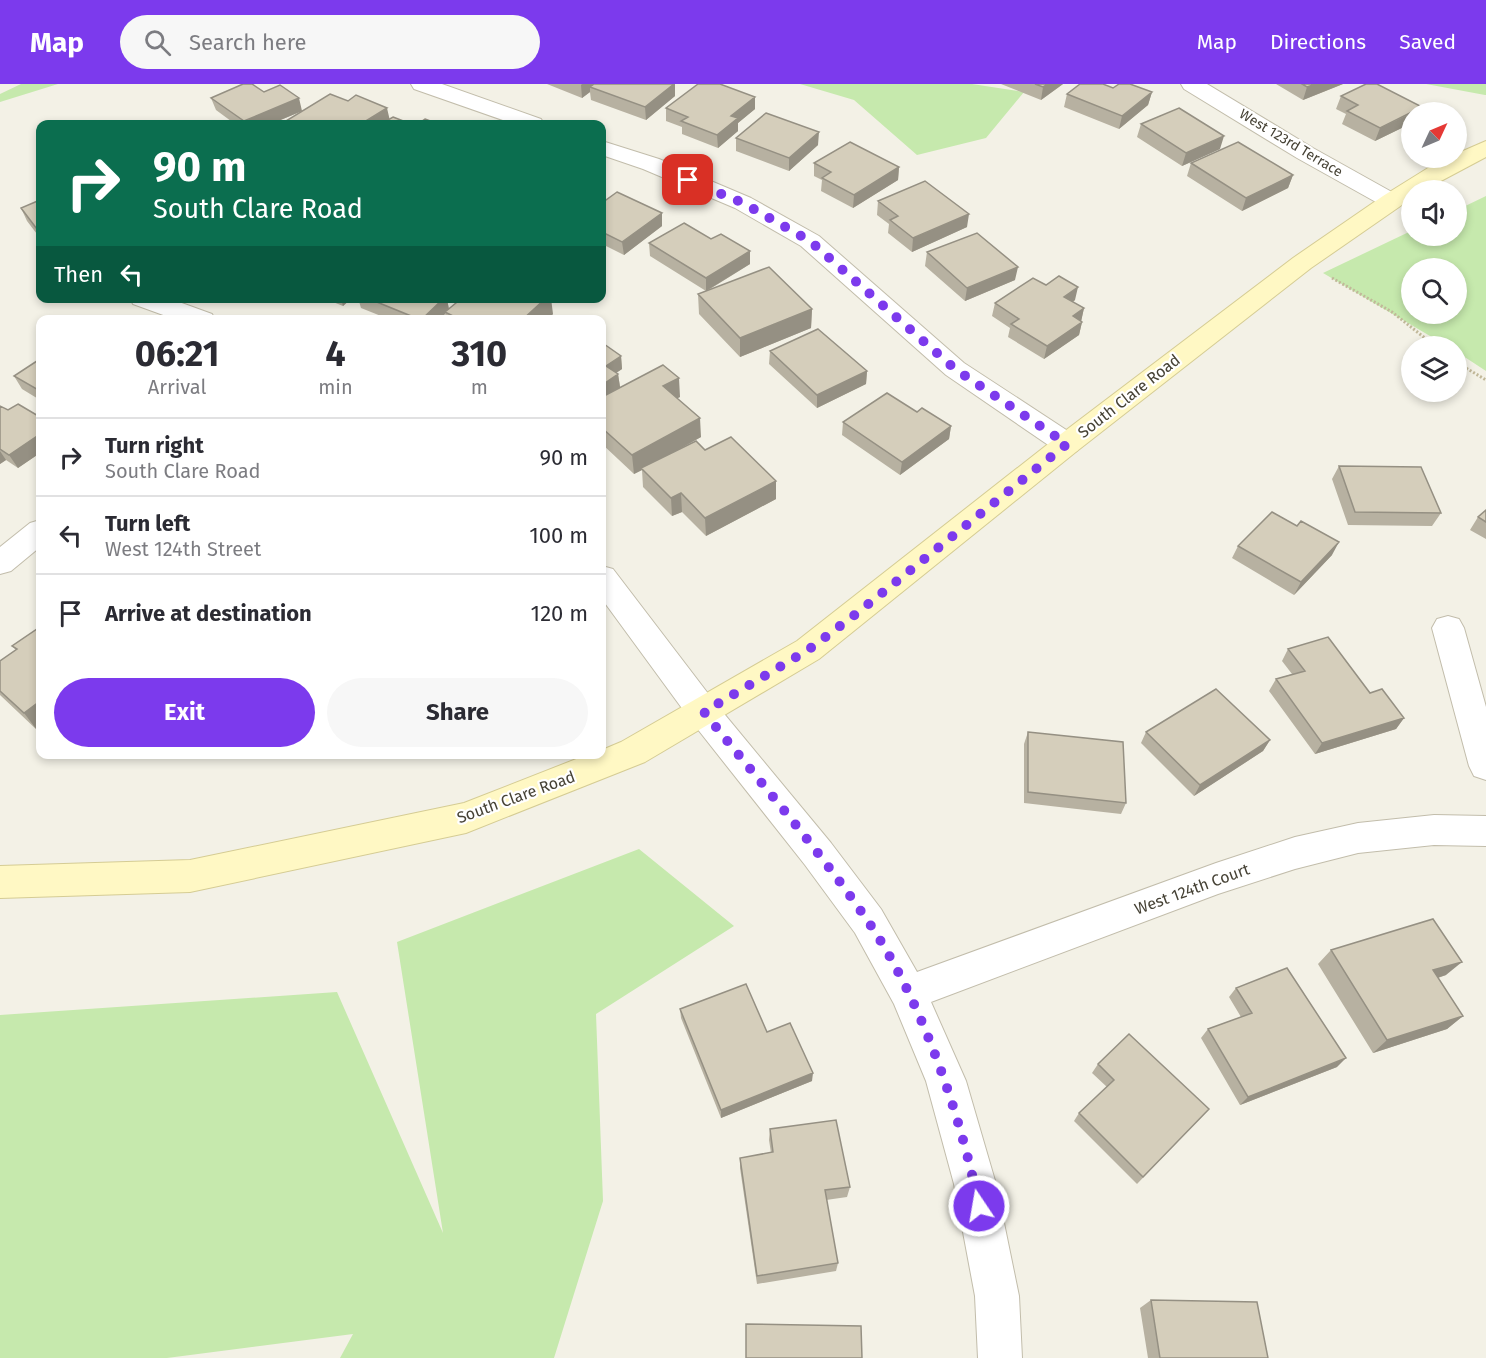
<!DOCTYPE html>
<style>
:root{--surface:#fff;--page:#f7f7f7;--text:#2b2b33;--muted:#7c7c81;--line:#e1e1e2;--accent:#7c3aed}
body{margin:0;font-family:"Fira Sans",sans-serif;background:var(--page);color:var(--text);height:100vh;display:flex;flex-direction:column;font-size:22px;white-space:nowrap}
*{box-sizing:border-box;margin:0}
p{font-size:20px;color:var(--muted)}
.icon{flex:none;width:33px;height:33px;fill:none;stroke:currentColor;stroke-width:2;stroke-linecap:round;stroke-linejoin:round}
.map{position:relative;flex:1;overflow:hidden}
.sheet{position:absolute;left:36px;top:231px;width:570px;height:444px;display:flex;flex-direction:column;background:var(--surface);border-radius:12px;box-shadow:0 3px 9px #0003}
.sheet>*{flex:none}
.hud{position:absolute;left:36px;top:36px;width:570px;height:183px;border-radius:12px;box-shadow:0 3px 9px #0003;background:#0b6e4f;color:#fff;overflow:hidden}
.needle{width:39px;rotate:46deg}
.buttons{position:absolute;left:1401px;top:18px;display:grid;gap:12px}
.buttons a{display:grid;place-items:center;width:66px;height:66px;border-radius:50%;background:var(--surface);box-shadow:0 3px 9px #0003;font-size:30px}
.pin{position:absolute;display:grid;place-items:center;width:51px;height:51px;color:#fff;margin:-26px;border-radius:12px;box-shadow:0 3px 9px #0006}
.me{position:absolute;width:66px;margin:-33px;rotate:348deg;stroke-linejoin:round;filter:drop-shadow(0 0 4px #0008)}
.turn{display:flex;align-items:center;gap:21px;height:126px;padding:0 18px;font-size:27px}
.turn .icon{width:78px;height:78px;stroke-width:2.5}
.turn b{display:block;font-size:42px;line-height:51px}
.then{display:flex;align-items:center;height:57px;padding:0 18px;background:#0003;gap:12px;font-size:22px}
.eta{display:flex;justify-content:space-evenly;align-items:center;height:102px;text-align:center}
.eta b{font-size:36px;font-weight:700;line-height:42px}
.button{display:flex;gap:12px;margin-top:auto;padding:12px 18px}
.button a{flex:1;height:69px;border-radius:36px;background:var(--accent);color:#fff;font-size:24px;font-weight:700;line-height:69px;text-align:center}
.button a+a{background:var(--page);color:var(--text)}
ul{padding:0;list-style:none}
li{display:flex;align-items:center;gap:18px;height:78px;padding:0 18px;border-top:2px solid var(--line)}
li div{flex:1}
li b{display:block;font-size:22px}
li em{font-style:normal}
header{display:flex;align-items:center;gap:36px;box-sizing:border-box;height:84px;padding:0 30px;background:var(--accent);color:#fff}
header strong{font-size:28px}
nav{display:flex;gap:33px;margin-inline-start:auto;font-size:21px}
.search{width:420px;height:54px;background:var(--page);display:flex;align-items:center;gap:15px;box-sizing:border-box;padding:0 21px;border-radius:33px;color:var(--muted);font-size:22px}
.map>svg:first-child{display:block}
.green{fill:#c6e9ad;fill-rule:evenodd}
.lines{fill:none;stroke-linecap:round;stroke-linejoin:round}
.street-casing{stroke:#c2bdab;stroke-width:2}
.secondary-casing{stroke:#d5cc94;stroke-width:2}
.path{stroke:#c1b899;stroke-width:3;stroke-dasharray:2 2;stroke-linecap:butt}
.street{fill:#fff;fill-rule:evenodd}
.secondary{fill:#fff8c4;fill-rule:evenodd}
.wall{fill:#b7b1a1}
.shaded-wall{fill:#959083}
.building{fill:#d5cebb;stroke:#959083;stroke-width:1.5}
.route{stroke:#7c3aed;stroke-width:10;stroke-dasharray:0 18}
.labels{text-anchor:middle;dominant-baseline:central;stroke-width:4.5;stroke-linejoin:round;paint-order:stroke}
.far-street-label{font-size:14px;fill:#464235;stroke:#fff}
.street-label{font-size:16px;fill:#464235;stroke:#fff}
</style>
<header>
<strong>Map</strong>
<div class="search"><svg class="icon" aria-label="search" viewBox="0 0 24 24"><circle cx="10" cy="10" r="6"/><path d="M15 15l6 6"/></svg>Search here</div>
<nav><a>Map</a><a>Directions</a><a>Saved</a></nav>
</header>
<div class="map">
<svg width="1486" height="1274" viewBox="0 0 1486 1274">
<rect width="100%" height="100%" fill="#f3f1e6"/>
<!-- green -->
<path class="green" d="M21,0h37l-58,18v-8z
M800,0h172l52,8 -38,46 -69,17 -63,-55z
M1426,0h60v11h-1z
M1486,112v175l-29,-19 -1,-6h-9l-124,-73 88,-42 1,5h44l1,-26zM1456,184v46h-44v-46z
M639,765l95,77 -138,88 7,187 -49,157h-214l13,-24 -186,24h-167v-343l337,-23 106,241 -46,-291z"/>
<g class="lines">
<!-- street casing -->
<g class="street-casing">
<path id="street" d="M411,0h31l99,35 3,5h-30l-100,-35z
M1181,0h26l106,64 86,48 4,5 -4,5 -8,2 -8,-2 -86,-48 -113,-69z
M602,57l57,18 92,39 68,38 145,127 113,74 4,7 -4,7 -10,3 -10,-3 -111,-76 -145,-129 -66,-38 -92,-39 -41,-14z
M130,214h38l44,16 3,6h-38l-44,-16z
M40,436v27l-29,24 -11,3v-27l30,-24z
M602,482l11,3 103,135 115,139 50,66 36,63 299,-109 79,-26 63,-14 76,-8 52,1v30l-52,-1 -76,8 -63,16 -77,25 -287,108 35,79 30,103 23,112 3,62h-44l-3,-62 -21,-112 -28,-103 -32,-77 -39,-71 -50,-68 -113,-143 -90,-123z
M1448,532l11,3 5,9 22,79v73l-12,-4 -5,-10 -37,-138 5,-9z"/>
</g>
<!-- secondary casing -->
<g class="secondary-casing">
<path id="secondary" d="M1486,57v16l-62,33h-12v8l-101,70 -234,183 -258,208 -174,103 -179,71 -276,59 -190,6v-32l190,-6 274,-57 125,-49h13v-4l19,-8 176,-101 260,-204 236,-179 90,-62 45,-28 21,-10h7v-4z"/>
</g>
<!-- path -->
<path class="path" d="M1332,194l60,34 43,34
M1456,278l30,18"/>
<!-- street -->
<use href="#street" class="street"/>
<!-- secondary -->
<use href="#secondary" class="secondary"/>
</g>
<!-- wall -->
<path class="wall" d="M547,0h128v12l-29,24 -55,-20 -1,-8 -8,6z
M1001,0h62l-22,16z
M1276,0h67l-40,16z
M1113,4l39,4 -4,13 -29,24 -55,-22 3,-13z
M264,8l38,19 -31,13h-36l-19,-14 -5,-12z
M1341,12l81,11 -2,5h-8v11l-37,18 -33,-17 4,-10 -10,-5z
M755,13v12l-17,14v8l-20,17 -36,-14v-7l-16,-6v-13z
M1141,40l79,25 -38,17 -45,-29z
M736,54l82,7 -29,26 -53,-20z
M814,79l85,4 -1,13 -45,28 -32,-17 1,-11 -8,-4z
M1191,79l102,12 -5,13 -46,23 -55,-35z
M40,116v38l-13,-17 -6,-13z
M878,117l89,26 -55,25 -24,-19 1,-9 -12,-9z
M602,119l60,10v13l-38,29 -22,-11z
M649,159l101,21 -43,27 105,18 -1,19 -71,29 -41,-43 -1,-20 8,-3 -56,-35z
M927,168l88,28 -50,21 -40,-35z
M323,214h29l-9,8z
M358,214h90l-1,1 2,10 104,5 -6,6h-100l-2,-6 -6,6h-48l-30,-12z
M1075,216l-2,2 11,6 -3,13 1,1 -3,13 -35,24 -36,-22 2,-9 -18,-12 3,-13z
M602,262l19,10 1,13 -6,4 2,1 2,13 60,10 -3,1 24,39 -27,15 31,-2 71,31v18l-70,37 -24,-24 -10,4 -29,-29 -1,-17 -8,4 -32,-30z
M770,267l97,20 -1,13 -49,24 -48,-44z
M40,275v41l-18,-11 -8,-13z
M0,322l8,4 32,7v36l-22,15 -12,-8 -6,4z
M917,328l34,14 -2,13 -49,36 -58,-40 1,-13z
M1339,382l102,47 -9,13 -84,-1 -16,-46z
M1486,426v29l-16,-9 8,-13z
M1297,442l35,29 -38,40 -62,-37 6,-12z
M40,543l-3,103 -37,-35v-34l16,-11 -4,-4z
M1288,565l82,44 34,25 -8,11 -81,25 -46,-63 7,-12 16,-5 -10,-13z
M1028,648l98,71 -5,11 -97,-11v-59z
M1146,648l124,8 -7,11 -69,45 -53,-53z
M1331,866l115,25 -8,3 25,38 -16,13 -74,24 -55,-89z
M1236,904l101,79 -97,38 -39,-67 7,-9 33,-12 -12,-20z
M680,925l87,23 45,49 -91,37 -40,-100z
M1098,980l111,45 -72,75 -63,-63 5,-8 28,-26 -15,-14z
M770,1045l80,58 -3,10 -21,3 12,63 -2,8 -79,13 -17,-116v-10l31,-5 -2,-13z
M1151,1216l117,58h-120l-8,-50z"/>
<!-- shaded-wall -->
<path class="shaded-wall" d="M582,0h19l-11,3v5l-8,6 -1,-13z
M674,0h1v12l-29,24 -1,-13z
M1048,0h15l-22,16 2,-13z
M1316,0h27l-40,16 4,-13z
M1152,8l-4,13 -29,24 3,-13z
M755,13v12l-17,14v8l-20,17 -1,-13 14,-19z
M299,14l3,13 -31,13h-26l-1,-3z
M1422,23l-2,5h-8z
M387,24l3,13 -6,3h-23z
M1412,29v10l-37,18 5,-13z
M819,48l-1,13 -29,26v-13z
M1224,52l-4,13 -38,17 4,-13z
M899,83l-1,13 -45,28 1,-13z
M1293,91l-5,13 -46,23 4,-13z
M662,129v13l-38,29 -2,-13z
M969,130l-2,13 -55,25 1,-14z
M750,167v13l-44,27v-13z
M1018,183l-3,13 -50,21 2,-13z
M1078,203l-3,13 -14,10 3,-13z
M341,214h11l-9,8z
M438,214h10l-1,1 2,11 -4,2v2l-6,6h-18z
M546,214h5l2,16 -6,6h-25z
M1084,224l-3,14 -8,-6z
M812,225l-1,19 -71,29v-19z
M1082,238l-3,13 -35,24 3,-13z
M621,272l1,13 -15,10 -1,-13z
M867,287l-1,13 -49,24v-13z
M618,290l2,13 -18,12v-14z
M679,294l1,19 -16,8 -1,-19z
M700,334l1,19 -58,32 -2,-1 1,2 -8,4 -2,-19z
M951,342l-2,13 -49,36 2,-13z
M40,350v19l-22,15 -9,-13z
M0,367l6,9 -6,4z
M776,397v18l-70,37 -1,-18z
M681,409l1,19 -10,4 -1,-18z
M1339,458l-7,13 -38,40 7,-13z
M40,617v27l-3,2 -13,-17z
M1404,634l-8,11 -81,25 7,-11z
M1270,656l-7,11 -69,45 6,-11z
M1462,878l-16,13 -28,9 15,-14z
M1463,932l-16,13 -74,24 14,-13z
M1346,974l-9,9 -97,38 8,-8z
M813,989l-1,8 -91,37v-8z"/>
<!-- building -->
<path class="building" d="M243,0h9l12,8 16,-7 19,13 -55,23 -33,-23z
M594,0h80l-29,23 -55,-20z
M698,0h22l35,13 -24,19 7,2 -21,17 -36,-14 7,-4 -22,-9z
M1035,0h13l-5,3z
M1080,0h23l10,4 6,-4h11l22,8 -30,24 -55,-22z
M1302,0h14l-9,3z
M1366,0h11l45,23 -42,21 -33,-17 11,-6 -17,-9z
M330,10l18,7 8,-6 31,13 -26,16h-51l-4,-1 -3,1h-22z
M1179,24l45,28 -38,17 -45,-29z
M766,29l53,19 -30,26 -53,-20z
M393,33l18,7h-30z
M425,35l13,5h-20z
M850,58l49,25 -45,28 -32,-17 9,-6 -17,-9z
M1238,58l55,33 -47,23 -55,-35z
M925,97l44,33 -56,24 -23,-18 8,-4 -20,-15z
M617,108l45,21 -40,29 -20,-10v-29z
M40,116v33l-19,-25z
M684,139l27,16 10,-5 29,17 -44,27 -57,-35z
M977,149l41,34 -51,21 -40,-36z
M769,183l43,42 -72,29 -42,-44z
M1059,192l19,11 -14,10 20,11 -11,8 9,6 -35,24 -36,-22 8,-5 -24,-16 38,-25 13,7z
M367,214h77l-23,22z
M462,214h84l-24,22h-61l-16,-8z
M818,245l49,42 -50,24 -47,-44z
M604,260l17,12 -15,10 12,8 -16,11v-39z
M40,275v32l-26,-15z
M663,281l16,13 -16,8 37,32 -68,37 -30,-27v-5h1l-1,-1v-25z
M887,309l30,19 5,-4 29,18 -49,36 -59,-40z
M18,320l22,13v17l-31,21 -9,-6v-43l8,4z
M731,353l45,44 -71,37 -24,-25 -10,5 -30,-30 55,-27 9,9z
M1339,382l82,1 20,46 -86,-1z
M1486,426v12l-8,-5z
M1272,428l25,14 4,-5 38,21 -38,40 -63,-36z
M40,543v74l-16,12 -24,-22v-30l17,-12 -5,-3z
M1328,553l42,56 12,-4 22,29 -82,25 -46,-64 29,-8 -17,-22z
M1216,605l54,51 -70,45 -54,-53z
M1028,648l95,10 3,61 -98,-11z
M1433,835l29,43 -29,8 30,46 -76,24 -56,-90z
M1287,884l59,90 -98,39 -40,-68 44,-16 -16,-25z
M746,900l21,48 23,-9 23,50 -92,37 -41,-101z
M1129,950l80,75 -66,68 -64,-64 35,-33 -16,-16z
M836,1036l14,67 -25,3 13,73 -81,13 -17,-118 33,-6 -3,-23z
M1151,1216l106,2 11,56h-108z
M746,1240l115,2 1,32h-116z"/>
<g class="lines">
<!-- route -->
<path class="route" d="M688,96l55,23 67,38 145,128 112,75 -211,170 -48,36 -104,62c55,69 113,135 163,208 54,78 93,193 112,286"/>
</g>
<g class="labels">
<!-- far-street labels -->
<g class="far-street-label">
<text transform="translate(1291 59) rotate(31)">West 123rd Terrace</text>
</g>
<!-- street labels -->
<g class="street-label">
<text transform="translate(1129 312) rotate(-38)">South Clare Road</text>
<text transform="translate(516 713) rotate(-20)">South Clare Road</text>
<text transform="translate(1192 805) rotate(-20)">West 124th Court</text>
</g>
</g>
</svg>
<div class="buttons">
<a><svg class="needle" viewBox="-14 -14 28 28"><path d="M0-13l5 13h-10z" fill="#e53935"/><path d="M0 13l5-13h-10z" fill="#7c7c81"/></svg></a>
<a><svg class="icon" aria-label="sound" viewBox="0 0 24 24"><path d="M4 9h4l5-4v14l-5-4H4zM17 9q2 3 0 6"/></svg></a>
<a><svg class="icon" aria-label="search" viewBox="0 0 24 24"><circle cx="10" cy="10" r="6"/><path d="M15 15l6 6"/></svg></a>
<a><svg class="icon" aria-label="layers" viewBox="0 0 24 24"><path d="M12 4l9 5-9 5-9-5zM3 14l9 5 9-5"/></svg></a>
</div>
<div class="pin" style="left:688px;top:96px;background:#d93025"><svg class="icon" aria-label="arrive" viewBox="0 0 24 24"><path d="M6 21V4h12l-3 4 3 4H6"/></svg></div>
<svg class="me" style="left:979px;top:1122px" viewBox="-20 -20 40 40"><circle r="17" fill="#7c3aed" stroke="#fff" stroke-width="3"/><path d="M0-11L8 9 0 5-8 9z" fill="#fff"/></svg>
<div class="hud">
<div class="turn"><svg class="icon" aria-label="right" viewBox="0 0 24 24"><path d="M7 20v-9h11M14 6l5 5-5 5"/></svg><div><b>90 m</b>South Clare Road</div></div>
<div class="then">Then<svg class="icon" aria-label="left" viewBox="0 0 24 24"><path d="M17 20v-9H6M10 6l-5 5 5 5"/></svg></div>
</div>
<section class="sheet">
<div class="eta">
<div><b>06:21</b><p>Arrival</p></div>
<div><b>4</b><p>min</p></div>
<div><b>310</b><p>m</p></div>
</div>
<ul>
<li><svg class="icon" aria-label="right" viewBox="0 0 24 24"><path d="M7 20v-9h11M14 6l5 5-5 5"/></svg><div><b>Turn right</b><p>South Clare Road</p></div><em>90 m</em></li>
<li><svg class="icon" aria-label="left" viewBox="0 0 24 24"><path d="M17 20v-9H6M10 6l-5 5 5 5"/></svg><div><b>Turn left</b><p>West 124th Street</p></div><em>100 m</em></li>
<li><svg class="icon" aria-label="arrive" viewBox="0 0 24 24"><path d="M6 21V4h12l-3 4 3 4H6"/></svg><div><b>Arrive at destination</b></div><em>120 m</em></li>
</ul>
<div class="button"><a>Exit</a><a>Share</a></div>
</section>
</div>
